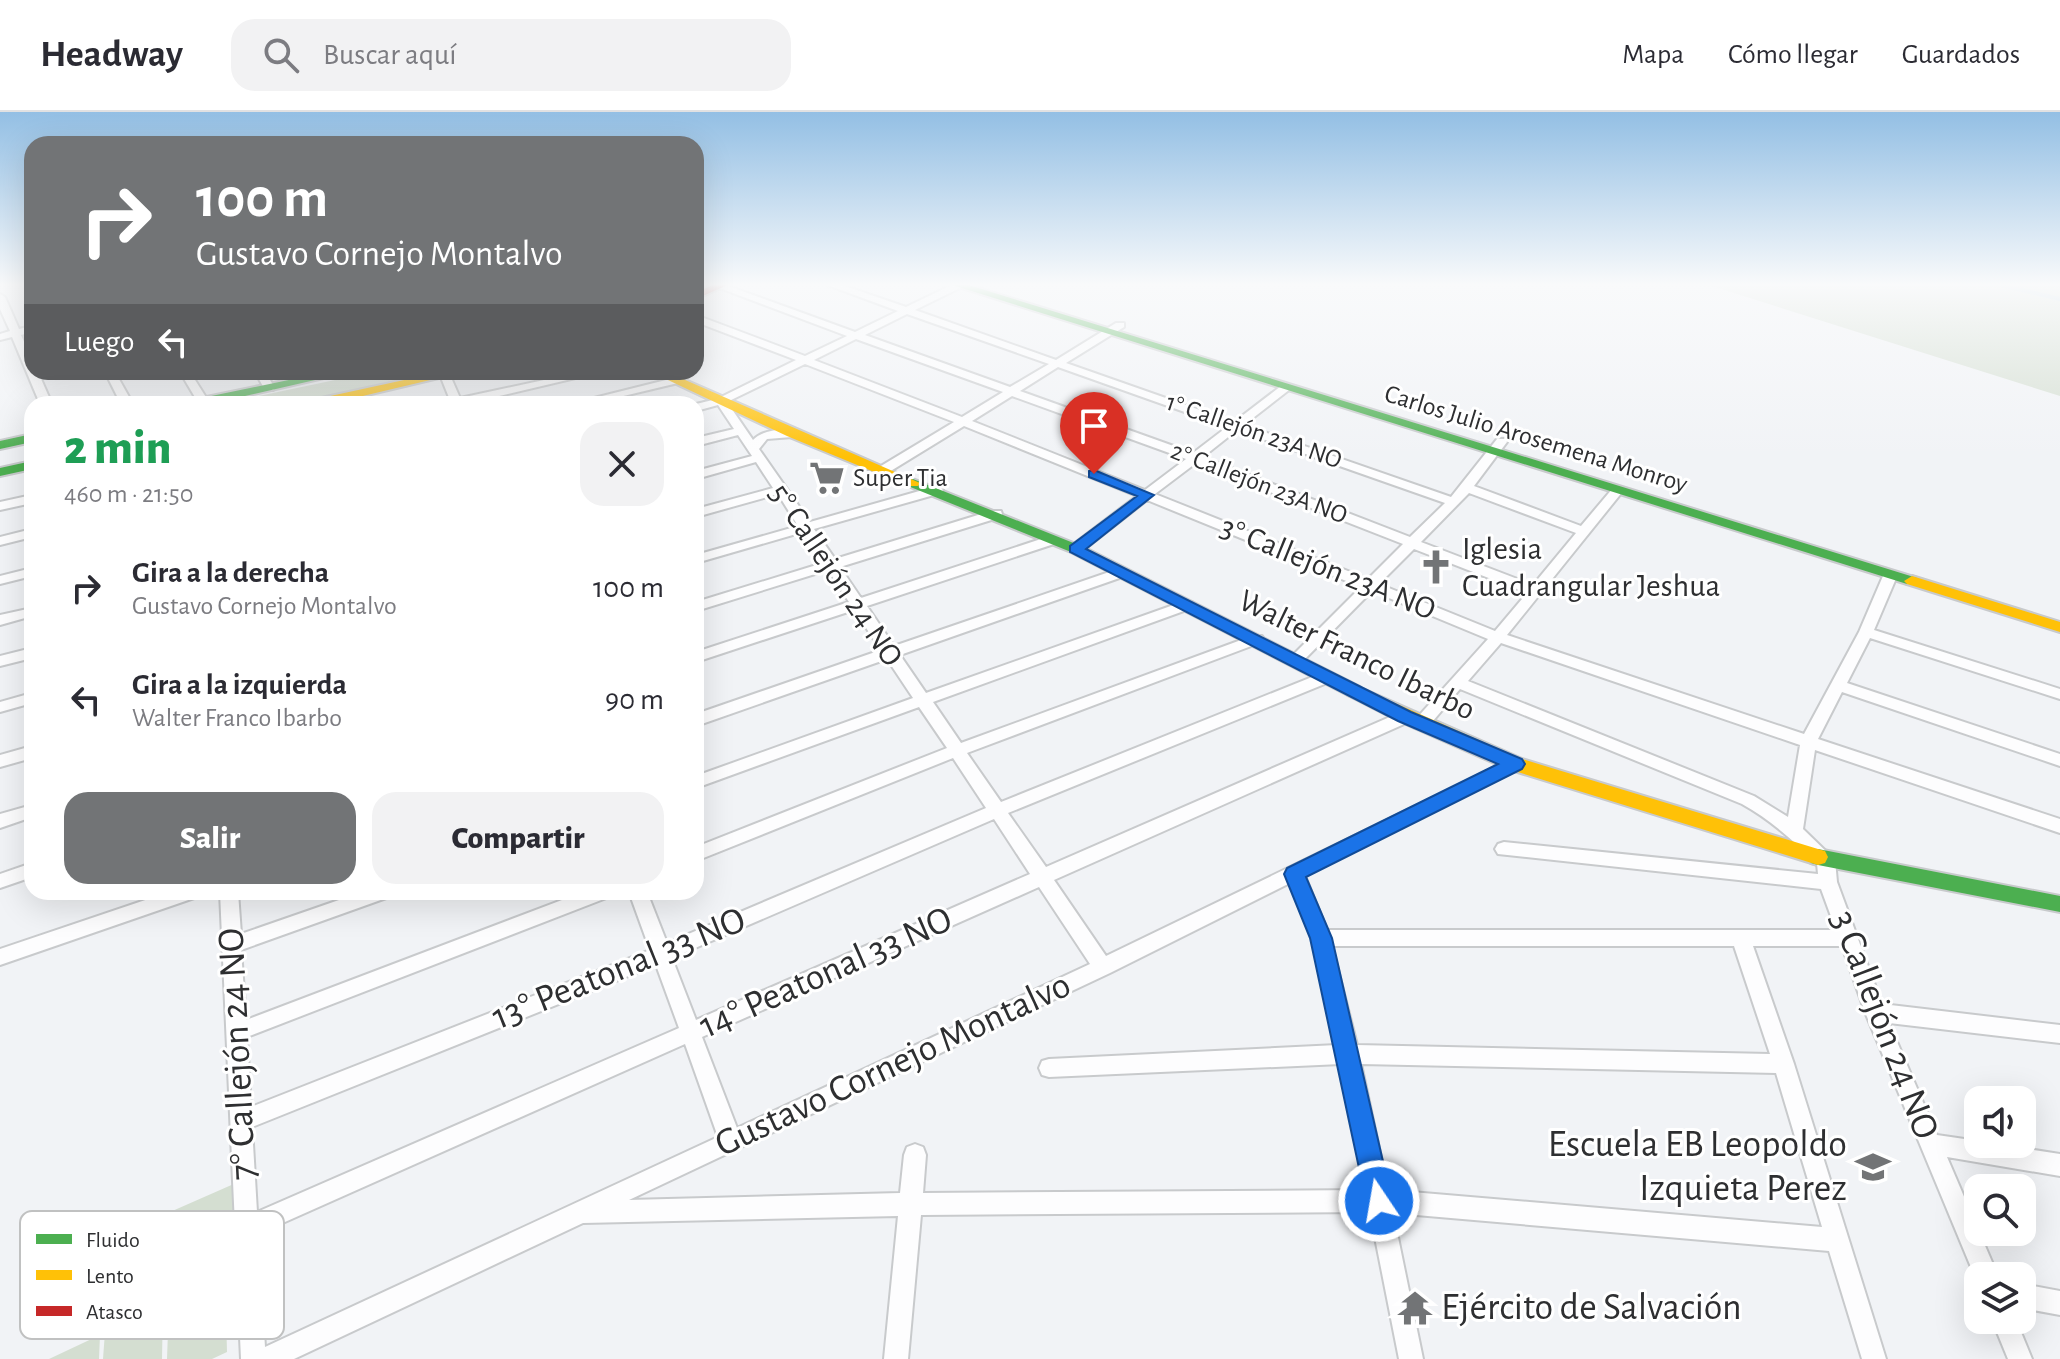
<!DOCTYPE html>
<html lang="es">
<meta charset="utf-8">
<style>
:root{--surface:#fff;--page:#f2f2f3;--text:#2b2b33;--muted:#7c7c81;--line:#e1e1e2;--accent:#727476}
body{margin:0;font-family:"Alegreya Sans",sans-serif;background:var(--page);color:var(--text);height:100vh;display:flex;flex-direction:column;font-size:30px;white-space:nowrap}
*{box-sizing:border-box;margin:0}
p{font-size:26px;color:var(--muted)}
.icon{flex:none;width:44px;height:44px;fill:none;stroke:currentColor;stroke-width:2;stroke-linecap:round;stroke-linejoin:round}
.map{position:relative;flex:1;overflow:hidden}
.side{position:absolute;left:24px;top:284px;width:680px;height:504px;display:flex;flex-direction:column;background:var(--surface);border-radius:24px;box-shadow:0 8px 32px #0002}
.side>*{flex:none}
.banner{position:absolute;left:24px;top:24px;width:680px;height:244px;border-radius:24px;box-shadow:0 8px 32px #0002;background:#727476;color:#fff;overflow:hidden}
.buttons{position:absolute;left:1964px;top:974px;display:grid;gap:16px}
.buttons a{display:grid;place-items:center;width:72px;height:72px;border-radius:16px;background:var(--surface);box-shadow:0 8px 32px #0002;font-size:40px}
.pin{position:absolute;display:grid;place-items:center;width:68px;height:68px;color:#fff;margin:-82px -34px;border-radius:50% 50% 50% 0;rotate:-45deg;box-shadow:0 0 8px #0007}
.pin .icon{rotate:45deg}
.me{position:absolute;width:88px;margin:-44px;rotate:348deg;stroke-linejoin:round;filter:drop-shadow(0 0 6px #0008)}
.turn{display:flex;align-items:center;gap:28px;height:168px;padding:0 40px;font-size:36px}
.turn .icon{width:104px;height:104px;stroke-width:2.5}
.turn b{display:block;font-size:56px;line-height:68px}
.then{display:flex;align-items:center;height:76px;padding:0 40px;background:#0003;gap:16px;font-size:30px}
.round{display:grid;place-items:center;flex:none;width:84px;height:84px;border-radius:24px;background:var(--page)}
.summary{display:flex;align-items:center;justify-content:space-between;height:136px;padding:0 40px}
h1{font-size:48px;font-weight:800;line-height:60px;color:#1e9e55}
.button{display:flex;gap:16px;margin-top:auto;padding:16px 40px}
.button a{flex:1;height:92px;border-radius:24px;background:var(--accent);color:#fff;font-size:32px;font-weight:800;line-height:92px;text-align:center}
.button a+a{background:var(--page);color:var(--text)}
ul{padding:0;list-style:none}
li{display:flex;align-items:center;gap:24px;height:112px;padding:0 40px}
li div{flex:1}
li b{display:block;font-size:30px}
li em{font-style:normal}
header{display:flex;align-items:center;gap:48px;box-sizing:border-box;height:112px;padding:0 40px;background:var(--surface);border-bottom:2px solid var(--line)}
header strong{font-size:38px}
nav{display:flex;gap:44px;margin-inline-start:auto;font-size:28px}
.search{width:560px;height:72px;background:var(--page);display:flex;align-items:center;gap:20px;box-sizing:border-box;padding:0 28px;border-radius:24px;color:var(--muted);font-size:30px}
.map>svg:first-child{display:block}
.green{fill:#d4ded1}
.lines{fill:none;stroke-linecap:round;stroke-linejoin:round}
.stream{stroke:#b5cfdf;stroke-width:4}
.street-casing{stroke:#c8cacc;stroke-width:4}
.fast-casing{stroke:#c8cacc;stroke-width:4}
.slow-casing{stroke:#c8cacc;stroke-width:4}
.jam-casing{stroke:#c8cacc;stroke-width:4}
.street{fill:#fdfdfe;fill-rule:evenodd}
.fast{fill:#4caf50;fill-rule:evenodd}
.slow{fill:#ffc107;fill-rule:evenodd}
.jam{fill:#c62828;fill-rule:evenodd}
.route{fill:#1a73e8;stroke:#114b97;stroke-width:2}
.labels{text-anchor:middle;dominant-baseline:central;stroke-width:6;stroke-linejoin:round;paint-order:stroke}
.far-street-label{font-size:26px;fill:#2e2f31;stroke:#fff}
.far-poi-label{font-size:26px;fill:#2e2f31;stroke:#fff;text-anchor:start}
.poi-label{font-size:32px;fill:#2e2f31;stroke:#fff;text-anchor:start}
.street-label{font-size:32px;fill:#2e2f31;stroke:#fff}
.near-street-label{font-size:38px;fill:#2e2f31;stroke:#fff}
.near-poi-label{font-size:38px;fill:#2e2f31;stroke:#fff;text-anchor:end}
.key{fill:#fff;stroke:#c0c1c1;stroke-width:2}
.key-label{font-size:22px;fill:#2e2f31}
</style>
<header>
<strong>Headway</strong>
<div class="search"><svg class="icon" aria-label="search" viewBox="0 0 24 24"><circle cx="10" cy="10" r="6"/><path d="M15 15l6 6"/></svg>Buscar aquí</div>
<nav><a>Mapa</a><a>Cómo llegar</a><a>Guardados</a></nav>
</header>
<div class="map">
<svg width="2060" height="1247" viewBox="0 0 2060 1247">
<rect width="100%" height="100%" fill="#f1f3f6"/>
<!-- green -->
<path class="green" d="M1702,171h358v113z
M373,260h81l-148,32h-85z
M236,1071l1,34 -91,41 -1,-35z
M225,1165l2,75 -15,7h-45l2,-56z
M163,1193l-1,54h-59l2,-27z
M100,1223l-1,24h-50z"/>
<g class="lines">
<!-- stream -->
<path class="stream" d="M1992,171l68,16"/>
<!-- street casing -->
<g class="street-casing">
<path id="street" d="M706,171h14l135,49 43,-21 -76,-28h14l70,24 50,-24h6v4l-47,23 141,50 60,-37h8v4l-58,36 168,59 47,-36h8v4l-45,35 207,72 46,-58h8l2,3 -33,44 107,40 32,-38h8l2,3 -116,144 297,99 55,-102 24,-56 7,-4 7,4 -23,54 186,59v10l-190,-61 -23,45 213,71v12l-218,-74 -24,47 242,80v14l-245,-83 -12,79 32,31 2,22 45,122 178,21v18l-171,-20 48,112 41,6v3h18l64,10v22l-113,-19 51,119h-20v8l-113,-272 -23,-66h-89l41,118 92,295h-24l-33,-108 -436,-38 30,146h-24l-29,-147 -449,3 -13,144h-24l14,-143 -315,7 -289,136h-53l-21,-467h18l3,42 121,-42h30l-3,5 -148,53 5,70 337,-128h29l-3,5 -362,140 4,70 399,-157 -21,-58h18l20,51 319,-135 -33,-50 -257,103v-14l251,-99 -28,-41 -223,81v-12l217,-78 -26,-39 -191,67v-12l185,-64 -27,-40 -158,52v-10l153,-50 -21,-32 -132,41v-9l127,-39 -20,-31 -107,31v-8l102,-29 -20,-32 -82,23v-8l77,-21 -17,-26 -60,17v-8l56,-15 -14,-21 -42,11v-8l38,-9 -16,-24 -22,6v-7l21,-5 79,-39 -100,-38v-7l109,41 42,-20zM907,202l142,50 -39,23 -145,-52zM856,227l147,53 -41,25 -148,-57zM805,252l149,58 -73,44v6h8l75,-46 173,70 -66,50v6h10l66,-52 214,87 -70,70 -2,3 2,3h10l71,-72 116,48 -73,81 -2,4 2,4h12l33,-39 282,115c29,16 51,37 75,59l1,11 -314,-32 -6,2 -3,5 3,5 323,35 15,41h-509l-22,-54 216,-108 2,-4 -8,-6 -409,198 -52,-76 357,-159 2,-4 -2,-4h-12l-353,154 -38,-54 324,-132 3,-4 -8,-5 -5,1 -321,129 -34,-49 295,-111 2,-3 -2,-3h-10l-291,107 -28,-41 259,-94 2,-3 -2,-3h-10l-256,91 -26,-38 228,-80 2,-3 -7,-4 -5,1 -224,77 -27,-40 190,-63 2,-3 -2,-3h-10l-186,61 -21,-31 161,-50 1,-3 -1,-3h-10l-156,48 -21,-30 127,-36 2,-3 -6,-4 -127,36 -51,-73 8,-10 25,-2 6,-4c-11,-7 -36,-3 -45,7l-26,-38zM1058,255l169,60 -34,26 -173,-62zM1012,284l174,63 -41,31 -173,-69zM1237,318l208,73 -35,34 -207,-80zM1196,351l207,81 -35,35 -213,-85zM1469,381l107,40 -43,52 -112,-43zM1414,437l113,44 -32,38 -116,-47zM1501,531l299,102 -12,72 -34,-21 -286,-115zM994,707l36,55 -334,146 -24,-62zM1290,771l22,55 25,107 -288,14 -7,2 -3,7 3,7 7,2 292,-13 24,126 -442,3 3,-38 -3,-8 -8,-3 -8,3 -3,8 -4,38 -271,7 481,-227zM1039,775l51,77 -353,164 -35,-91zM1332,834h402l36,108 -413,-9zM656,853l23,63 -422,184 -5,-85zM685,932l33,93 -453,210 -7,-113zM1361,952l415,9 46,154 -434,-37z
M0,182l5,3 14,32 13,-3v6l-11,3 11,24v13h6l14,32h-12l-28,-67 -12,3v-6l10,-3 -10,-22z
M105,260h10l18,32h-12z
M180,260h10l19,30 -2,2h-8z
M255,260h10l10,16 -2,2h-8z
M581,260h20l-136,32h-22l7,-4 -10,-25 9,-2 11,25z
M674,266l4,1v4l-88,21h-20z
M32,383v8l-32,7v-8z
M32,417v8l-32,8v-8z
M32,456v8l-32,8v-8z
M32,496v8l-32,9v-10z
M32,536v10l-32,8v-10z
M32,581v10l-32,9v-10z
M32,634v12l-32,9v-12z
M32,693v12l-32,11v-14z
M32,751v14l-32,11v-14z
M169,780h31l-3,5 -197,68v-16z
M2022,1172l38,7v24l-38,-7z
M1992,1208h24l16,39h-24z"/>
</g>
<!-- fast casing -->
<g class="fast-casing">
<path id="fast" d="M946,171h16l955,295 3,3 -3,3h-10z
M327,260h23l-140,32h-24l6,-4z
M32,322v8l-32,7v-8z
M32,349v8l-32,7v-8z
M913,367l168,67 279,141 3,4 -9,6 -6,-2 -277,-143 -163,-66 -2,-3z
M1818,737l242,47v16l-242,-47 -7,-2 -3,-6 3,-6z"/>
</g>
<!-- slow casing -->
<g class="slow-casing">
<path id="slow" d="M441,260h23l-135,32h-23l6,-4z
M651,260h16l253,111 -2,3h-10l-121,-50z
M1912,464l148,46v10l-153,-48 -3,-3z
M1354,573l168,74 296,90 7,2 3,6 -3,6 -7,2 -310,-96 -109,-48 -51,-26 -3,-4z"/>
</g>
<!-- jam casing -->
<g class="jam-casing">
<path id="jam" d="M718,171h14l-36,16v-7z"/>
</g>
<!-- street -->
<use href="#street" class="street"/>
<!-- fast -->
<use href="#fast" class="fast"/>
<!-- slow -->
<use href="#slow" class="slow"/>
<!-- jam -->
<use href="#jam" class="jam"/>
</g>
<!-- sky -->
<linearGradient id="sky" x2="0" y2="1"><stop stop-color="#93bfe4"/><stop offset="0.5" stop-color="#f9fafb"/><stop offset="1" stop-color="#f9fafb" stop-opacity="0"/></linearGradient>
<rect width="2060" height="345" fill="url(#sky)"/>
<!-- route -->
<path class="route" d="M1094,358l60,25 -68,54 325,163 111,47 3,5 -3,5 -216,108 26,61 60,263 -4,9 -9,4 -9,-4 -4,-9 -56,-263 -26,-64 3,-6 211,-104 -100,-43 -328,-169v-6l67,-50 -48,-19v-6z"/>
<!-- icons -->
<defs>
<g id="supermarket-bare" transform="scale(2.76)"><path d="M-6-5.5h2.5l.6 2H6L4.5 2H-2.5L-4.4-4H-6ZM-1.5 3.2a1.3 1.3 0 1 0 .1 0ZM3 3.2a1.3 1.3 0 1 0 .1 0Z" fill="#727476" stroke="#fff" stroke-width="2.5" paint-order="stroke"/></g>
<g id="church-bare" transform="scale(2.76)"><path d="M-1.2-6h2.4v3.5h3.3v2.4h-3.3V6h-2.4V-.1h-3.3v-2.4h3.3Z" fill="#727476" stroke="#fff" stroke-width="2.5" paint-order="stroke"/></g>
<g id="school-bare" transform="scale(2.76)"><path d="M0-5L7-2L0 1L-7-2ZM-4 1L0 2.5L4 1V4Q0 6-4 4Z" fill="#727476" stroke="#fff" stroke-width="2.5" paint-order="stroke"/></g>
<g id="temple-bare" transform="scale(2.76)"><path d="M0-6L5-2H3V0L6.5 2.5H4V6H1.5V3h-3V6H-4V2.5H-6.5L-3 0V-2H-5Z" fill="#727476" stroke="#fff" stroke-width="2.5" paint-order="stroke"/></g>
</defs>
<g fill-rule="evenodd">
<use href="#supermarket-bare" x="827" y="366"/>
<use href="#church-bare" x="1436" y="455"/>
<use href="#school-bare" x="1873" y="1055"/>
<use href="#temple-bare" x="1415" y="1196"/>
</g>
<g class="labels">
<!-- far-street labels -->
<g class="far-street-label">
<text transform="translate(1254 319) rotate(19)">1° Callejón 23A NO</text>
<text transform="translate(1536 327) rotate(17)">Carlos Julio Arosemena Monroy</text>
<text transform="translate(1259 371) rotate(21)">2° Callejón 23A NO</text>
</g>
<!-- far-poi labels -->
<g class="far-poi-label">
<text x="853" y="366">Super Tia</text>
</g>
<!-- poi labels -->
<g class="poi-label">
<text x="1462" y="437">Iglesia<tspan x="1462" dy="37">Cuadrangular Jeshua</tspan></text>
</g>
<!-- street labels -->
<g class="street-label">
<text transform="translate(1328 456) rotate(22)">3° Callejón 23A NO</text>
<text transform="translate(836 463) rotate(56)">5° Callejón 24 NO</text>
<text transform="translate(1357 543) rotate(26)">Walter Franco Ibarbo</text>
</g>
<!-- near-street labels -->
<g class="near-street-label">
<text transform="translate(619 857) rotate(-22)">13° Peatonal 33 NO</text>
<text transform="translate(826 861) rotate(-24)">14° Peatonal 33 NO</text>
<text transform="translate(1884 913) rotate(69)">3 Callejón 24 NO</text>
<text transform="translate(238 942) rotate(-93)">7° Callejón 24 NO</text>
<text transform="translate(893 953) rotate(-25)">Gustavo Cornejo Montalvo</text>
</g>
<!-- near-poi labels -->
<g class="near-poi-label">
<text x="1847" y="1033">Escuela EB Leopoldo<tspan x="1847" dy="44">Izquieta Perez</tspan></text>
<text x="1441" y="1196" text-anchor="start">Ejército de Salvación</text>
</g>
</g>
<!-- legend -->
<rect x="20" y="1099" width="264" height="128" rx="12" class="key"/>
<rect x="36" y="1122" width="36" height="10" fill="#4caf50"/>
<rect x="36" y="1158" width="36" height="10" fill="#ffc107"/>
<rect x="36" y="1194" width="36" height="10" fill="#c62828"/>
<g class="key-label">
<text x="86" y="1135">Fluido</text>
<text x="86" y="1171">Lento</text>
<text x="86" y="1207">Atasco</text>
</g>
</svg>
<div class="buttons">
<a><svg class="icon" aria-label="sound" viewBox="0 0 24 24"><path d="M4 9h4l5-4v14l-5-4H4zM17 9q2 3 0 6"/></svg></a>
<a><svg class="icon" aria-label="search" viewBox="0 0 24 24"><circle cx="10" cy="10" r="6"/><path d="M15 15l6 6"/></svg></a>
<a><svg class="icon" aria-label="layers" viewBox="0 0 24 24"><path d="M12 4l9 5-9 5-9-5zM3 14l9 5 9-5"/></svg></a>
</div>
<div class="pin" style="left:1094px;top:362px;background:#d93025"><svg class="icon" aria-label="arrive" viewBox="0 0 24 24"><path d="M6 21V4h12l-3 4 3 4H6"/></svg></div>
<svg class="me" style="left:1379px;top:1089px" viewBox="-20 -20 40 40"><circle r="17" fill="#1a73e8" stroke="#fff" stroke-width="3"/><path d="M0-11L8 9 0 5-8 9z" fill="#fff"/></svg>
<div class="banner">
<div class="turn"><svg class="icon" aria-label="right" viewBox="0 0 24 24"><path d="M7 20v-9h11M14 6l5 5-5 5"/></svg><div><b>100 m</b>Gustavo Cornejo Montalvo</div></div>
<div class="then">Luego<svg class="icon" aria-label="left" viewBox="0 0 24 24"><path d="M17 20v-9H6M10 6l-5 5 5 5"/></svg></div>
</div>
<section class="side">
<div class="summary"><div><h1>2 min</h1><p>460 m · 21:50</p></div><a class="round"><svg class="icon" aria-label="close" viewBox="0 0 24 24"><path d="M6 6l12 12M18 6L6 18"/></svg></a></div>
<ul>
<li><svg class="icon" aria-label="right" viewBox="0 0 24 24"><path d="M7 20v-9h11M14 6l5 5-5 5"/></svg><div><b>Gira a la derecha</b><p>Gustavo Cornejo Montalvo</p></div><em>100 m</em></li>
<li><svg class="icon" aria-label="left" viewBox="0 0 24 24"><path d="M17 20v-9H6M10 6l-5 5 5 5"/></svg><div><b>Gira a la izquierda</b><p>Walter Franco Ibarbo</p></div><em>90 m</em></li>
</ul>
<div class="button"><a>Salir</a><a>Compartir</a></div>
</section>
</div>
